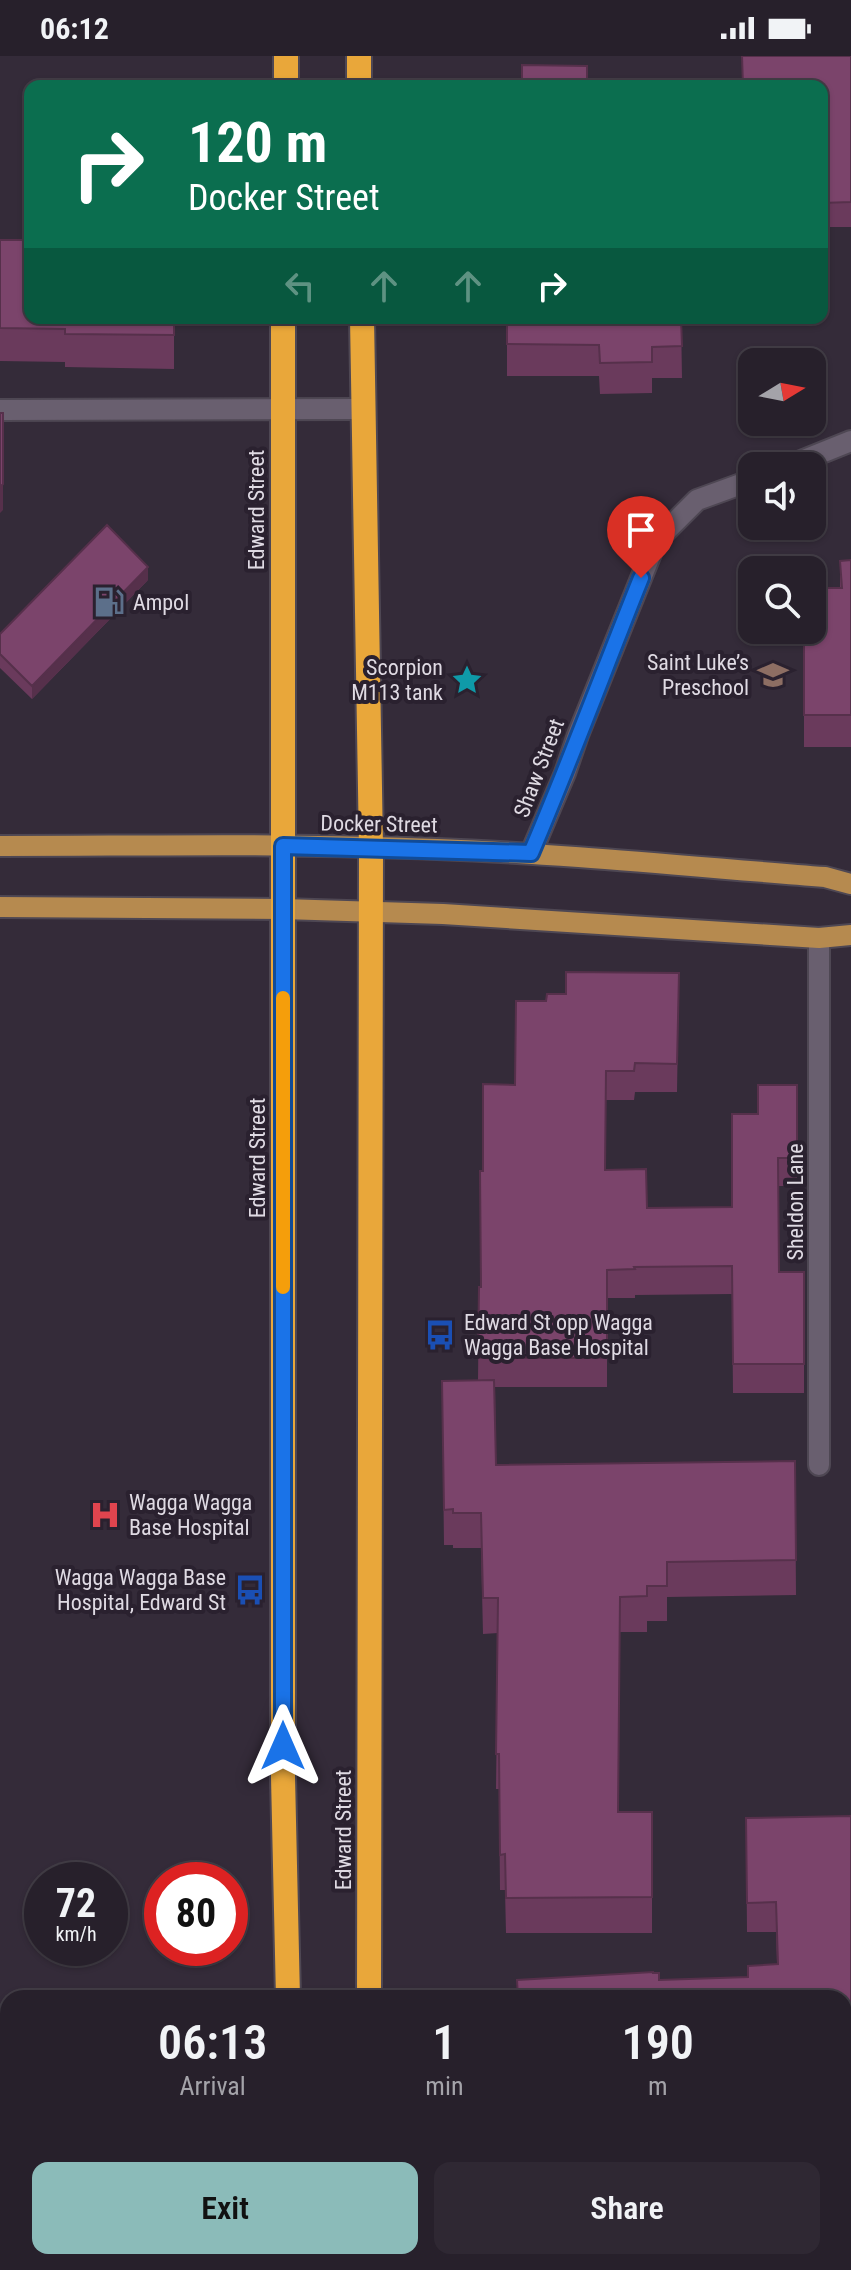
<!DOCTYPE html>
<meta charset="utf-8">
<style>
:root{--surface:#27202b;--page:#2f2833;--text:#f1f3f6;--muted:#a4a3a9;--line:#433e47;--accent:#8bbbb9}
body{margin:0;font-family:"Roboto Condensed",sans-serif;background:var(--page);color:var(--text);height:100vh;display:flex;flex-direction:column;font-size:30px;white-space:nowrap}
*{box-sizing:border-box;margin:0}
p{font-size:26px;color:var(--muted)}
.icon{flex:none;width:44px;height:44px;fill:none;stroke:currentColor;stroke-width:2;stroke-linecap:round;stroke-linejoin:round}
.map{position:relative;flex:1;overflow:hidden}
.panel{position:absolute;left:0px;top:1934px;width:852px;height:280px;display:flex;flex-direction:column;background:var(--surface);border-radius:24px 24px 0 0;box-shadow:0 2px 6px #0004,0 0 0 2px var(--line)}
.panel>*{flex:none}
.top-card{position:absolute;left:24px;top:24px;width:804px;height:244px;border-radius:16px;box-shadow:0 2px 6px #0004,0 0 0 2px var(--line);background:#0b6e4f;color:#fff;overflow:hidden}
.needle{width:52px;rotate:80deg}
.controls{position:absolute;left:738px;top:292px;display:grid;gap:16px}
.controls a{display:grid;place-items:center;width:88px;height:88px;border-radius:16px;background:var(--surface);box-shadow:0 2px 6px #0004,0 0 0 2px var(--line);font-size:40px}
.speed{position:absolute;left:24px;top:1806px;display:flex;gap:16px;font-size:40px;font-weight:700;text-align:center}
.speed>*{display:grid;place-content:center;width:104px;height:104px;border-radius:50%;background:var(--surface);box-shadow:0 2px 6px #0004,0 0 0 2px var(--line);line-height:1}
.speed small{font-size:20px;font-weight:400}
.speed .limit{border:12px solid #d22;background:#fff;color:#111}
.pin{position:absolute;display:grid;place-items:center;width:68px;height:68px;color:#fff;margin:-82px -34px;border-radius:50% 50% 50% 0;rotate:-45deg;box-shadow:0 0 8px #0007}
.pin .icon{rotate:45deg}
.me{position:absolute;width:88px;margin:-44px;rotate:0deg;stroke-linejoin:round;filter:drop-shadow(0 0 6px #0008)}
.turn{display:flex;align-items:center;gap:28px;height:168px;padding:0 32px;font-size:36px}
.turn .icon{width:104px;height:104px;stroke-width:2.5}
.turn b{display:block;font-size:56px;line-height:68px}
.lanes{display:flex;align-items:center;height:76px;padding:0 32px;background:#0003;justify-content:center;gap:40px;direction:ltr}
.lanes .off{opacity:.35}
.eta{display:flex;justify-content:space-evenly;align-items:center;height:136px;text-align:center}
.eta b{font-size:48px;font-weight:600;line-height:56px}
.primary-button{display:flex;gap:16px;margin-top:auto;padding:16px 32px}
.primary-button a{flex:1;height:92px;border-radius:16px;background:var(--accent);color:#111;font-size:32px;font-weight:600;line-height:92px;text-align:center}
.primary-button a+a{background:var(--page);color:var(--text)}
.status{display:flex;justify-content:space-between;align-items:center;height:56px;padding:0 40px;background:var(--surface);direction:ltr}
.status svg{height:22px;fill:currentColor}
.map>svg:first-child{display:block}
.lines{fill:none;stroke-linecap:round;stroke-linejoin:round}
.minor-casing{stroke:#4e4753;stroke-width:24}
.major-casing{stroke:#4e4753;stroke-width:24}
.highway-casing{stroke:#4e4753;stroke-width:28}
.minor{stroke:#695f6f;stroke-width:20}
.major{stroke:#b68a4f;stroke-width:20}
.highway{stroke:#e9a73a;stroke-width:24}
.wall{fill:#6a3a5c}
.shaded-wall{fill:#56304b}
.building{fill:#7b446b;stroke:#56304b;stroke-width:2}
.route-casing{stroke:#114b97;stroke-width:20}
.route{stroke:#1a73e8;stroke-width:14}
.slow{stroke:#f59e0b;stroke-width:14}
.labels{text-anchor:middle;dominant-baseline:central;stroke-width:8;stroke-linejoin:round;paint-order:stroke}
.street-label{font-size:22px;fill:#dfdae3;stroke:#2a212f}
.poi-label{font-size:22px;fill:#dfdae3;stroke:#2a212f;text-anchor:start}
</style>
<div class="status"><b>06:12</b><svg viewBox="0 0 49 12"><path d="M0 12V9h3v3zM5 12V6h3v6zM10 12V3h3v9zM15 12V0h3v12zM26 1h20v11H26zM47 4h2v5h-2z"/></svg></div>
<div class="map">
<svg width="851" height="2214" viewBox="0 0 851 2214">
<rect width="100%" height="100%" fill="#342b39"/>
<g class="lines">
<!-- minor casing -->
<g class="minor-casing">
<path id="minor" d="M0,354l363,-1
M789,410l62,-25
M531,797l34,-80 13,-38 78,-194 41,-41 55,-20
M819,1409v-527
M0,2137h8"/>
</g>
<!-- major casing -->
<g class="major-casing">
<path id="major" d="M0,790c146,0 292,-3 437,3 130,5 259,18 388,28l26,7
M0,851l283,2 160,5 376,24 32,-3"/>
</g>
<!-- highway casing -->
<g class="highway-casing">
<path id="highway" d="M359,0v30
M286,30v-30
M283,262v1459l5,221
M362,262l9,529 -2,1151
M295,2206v8
M370,2206v8"/>
</g>
<!-- minor -->
<use href="#minor" class="minor"/>
<!-- major -->
<use href="#major" class="major"/>
<!-- highway -->
<use href="#highway" class="highway"/>
</g>
<!-- wall -->
<path class="wall" d="M742,0h109v171h-29v-141h-79z
M0,184l174,78v51l-109,-2v-5l-65,-1z
M469,262h212l1,60h-30v15l-52,1 -1,-18h-92v-50h-38z
M851,504v187h-47v-117l36,-42v-27z
M148,524l-116,119 -32,-31v-34z
M679,917l-2,119h-42l-1,8h-28l-1,70 42,38 85,-1 26,-93 39,-29v101h-19l1,86h25v121h-71l-1,-99 -97,1v3h-28v89h-112l1,78 299,-4 1,134 -129,2v24h-20v11h-27l-2,180h34v121h-146l-1,-43h-5l-1,-101h-3l2,-156 -15,1 -2,-86h-28v-3h-9l-2,-164 36,-1 1,-93h2l2,-116 63,-170 20,-7z
M851,1760v252h-7v-70h-327v-18l136,-7 6,7 89,-3 29,-13 -1,-32h-29l-1,-114z
M851,2065v105l-7,1v-105z
M475,2206h254v5l-82,2z"/>
<!-- shaded-wall -->
<path class="shaded-wall" d="M3,428v26l-3,3v-26z
M148,511v13l-116,119v-13z"/>
<!-- building -->
<path class="building" d="M742,0h109v146l-29,1v-117h-79z
M522,9l65,1v20h-82v-3h17z
M0,184h30v78h144v17l-109,-1v-5l-65,-1z
M507,262h174l1,28 -30,1v15l-52,1 -1,-18 -92,-1z
M0,357h3v71l-3,3z
M107,469l41,42 -116,119 -32,-32v-20z
M851,504v155h-47v-85h8v-42h30l-2,-27z
M566,916l113,1 -2,91 -42,-1 -1,8h-28l-1,99 41,-1 1,39 85,-1v-93h26v-29h39v73h-19l1,114h25v92h-71l-1,-98 -98,1 1,2 -28,1v88h-129l1,-71h2l-1,-116h3v-87l32,1 1,-84h30l1,-7h19z
M494,1324l2,85 299,-4 1,99 -129,2v24h-20v10l-27,1 -2,215h34v85l-146,1 -1,-44 -5,1 -1,-101h-3l2,-156h-15l-2,-85h-28v-4l-9,1 -2,-129z
M851,1760v222h-7v-40h-326l-1,-18 136,-8v1h6v7l89,-3v-11l30,-2 -2,-62 -29,1 -1,-85z
M851,2065v76h-7v-75z
M475,2206h172v8h-172z"/>
<g class="lines">
<!-- route casing -->
<g class="route-casing">
<path id="route" d="M283,1690v-900l248,7c39,-91 73,-183 110,-275"/>
</g>
<!-- route -->
<use href="#route" class="route"/>
<!-- slow -->
<path class="slow" d="M283,942v289"/>
</g>
<!-- icons -->
<defs>
<g id="fuel-bare" transform="scale(2.4)"><path d="M-5.5-6h7V0h2V4h1.3V-2.5L3-4.5l.8-.8L6-3V5H2.5V1h-1V6h-7ZM-4.2-4.7v3.2H.2V-4.7Z" fill="#5c6f8a" stroke="#2a212f" stroke-width="2.5" paint-order="stroke"/></g>
<g id="school-bare" transform="scale(2.4)"><path d="M0-5L7-2L0 1L-7-2ZM-4 1L0 2.5L4 1V4Q0 6-4 4Z" fill="#8d6e63" stroke="#2a212f" stroke-width="2.5" paint-order="stroke"/></g>
<g id="sight-bare" transform="scale(2.4)"><path d="M0-6L1.8-2.2L6-1.7L2.9 1.2L3.7 5.4L0 3.3L-3.7 5.4L-2.9 1.2L-6-1.7L-1.8-2.2Z" fill="#0f9aa8" stroke="#2a212f" stroke-width="2.5" paint-order="stroke"/></g>
<g id="bus-bare" transform="scale(2.4)"><path d="M-5-6H5V4H4V6H2V4H-2V6H-4V4H-5ZM-3.5-4V0h7V-4ZM-3.5 1.2v1.5H-2V1.2ZM2 1.2v1.5H3.5V1.2Z" fill="#1a4fb4" stroke="#2a212f" stroke-width="2.5" paint-order="stroke"/></g>
<g id="hospital-bare" transform="scale(2.4)"><path d="M-5-5h3v3.5h4V-5h3V5h-3V1.5h-4V5h-3Z" fill="#e0444e" stroke="#2a212f" stroke-width="2.5" paint-order="stroke"/></g>
</defs>
<g fill-rule="evenodd">
<use href="#fuel-bare" x="109" y="546"/>
<use href="#school-bare" x="773" y="619"/>
<use href="#sight-bare" x="467" y="624"/>
<use href="#bus-bare" x="440" y="1279"/>
<use href="#hospital-bare" x="105" y="1459"/>
<use href="#bus-bare" x="250" y="1534"/>
</g>
<g class="labels">
<!-- street labels -->
<g class="street-label">
<text transform="translate(256 454) rotate(-90)">Edward Street</text>
<text transform="translate(539 712) rotate(-69)">Shaw Street</text>
<text transform="translate(379 768) rotate(1)">Docker Street</text>
<text transform="translate(257 1102) rotate(-90)">Edward Street</text>
<text transform="translate(795 1146) rotate(-90)">Sheldon Lane</text>
<text transform="translate(343 1774) rotate(-90)">Edward Street</text>
</g>
<!-- poi labels -->
<g class="poi-label">
<text x="133" y="546">Ampol</text>
<text x="749" y="606" text-anchor="end">Saint Luke’s<tspan x="749" dy="25">Preschool</tspan></text>
<text x="443" y="611" text-anchor="end">Scorpion<tspan x="443" dy="25">M113 tank</tspan></text>
<text x="464" y="1266">Edward St opp Wagga<tspan x="464" dy="25">Wagga Base Hospital</tspan></text>
<text x="129" y="1446">Wagga Wagga<tspan x="129" dy="25">Base Hospital</tspan></text>
<text x="226" y="1521" text-anchor="end">Wagga Wagga Base<tspan x="226" dy="25">Hospital, Edward St</tspan></text>
</g>
</g>
</svg>
<div class="controls">
<a><svg class="needle" viewBox="-14 -14 28 28"><path d="M0-13l5 13h-10z" fill="#e53935"/><path d="M0 13l5-13h-10z" fill="#a4a3a9"/></svg></a>
<a><svg class="icon" aria-label="sound" viewBox="0 0 24 24"><path d="M4 9h4l5-4v14l-5-4H4zM17 9q2 3 0 6"/></svg></a>
<a><svg class="icon" aria-label="search" viewBox="0 0 24 24"><circle cx="10" cy="10" r="6"/><path d="M15 15l6 6"/></svg></a>
</div>
<div class="speed"><div>72<small>km/h</small></div><div class="limit">80</div></div>
<div class="pin" style="left:641px;top:522px;background:#d93025"><svg class="icon" aria-label="arrive" viewBox="0 0 24 24"><path d="M6 21V4h12l-3 4 3 4H6"/></svg></div>
<svg class="me" style="left:283px;top:1690px" viewBox="-20 -20 40 40"><path d="M0-17L14 15 0 8-14 15z" fill="#1a73e8" stroke="#fff" stroke-width="4"/></svg>
<div class="top-card">
<div class="turn"><svg class="icon" aria-label="right" viewBox="0 0 24 24"><path d="M7 20v-9h11M14 6l5 5-5 5"/></svg><div><b>120 m</b>Docker Street</div></div>
<div class="lanes"><svg class="icon off" aria-label="left" viewBox="0 0 24 24"><path d="M17 20v-9H6M10 6l-5 5 5 5"/></svg><svg class="icon off" aria-label="ahead" viewBox="0 0 24 24"><path d="M12 20V5M6 11l6-6 6 6"/></svg><svg class="icon off" aria-label="ahead" viewBox="0 0 24 24"><path d="M12 20V5M6 11l6-6 6 6"/></svg><svg class="icon" aria-label="right" viewBox="0 0 24 24"><path d="M7 20v-9h11M14 6l5 5-5 5"/></svg></div>
</div>
<section class="panel">
<div class="eta">
<div><b>06:13</b><p>Arrival</p></div>
<div><b>1</b><p>min</p></div>
<div><b>190</b><p>m</p></div>
</div>
<div class="primary-button"><a>Exit</a><a>Share</a></div>
</section>
</div>
